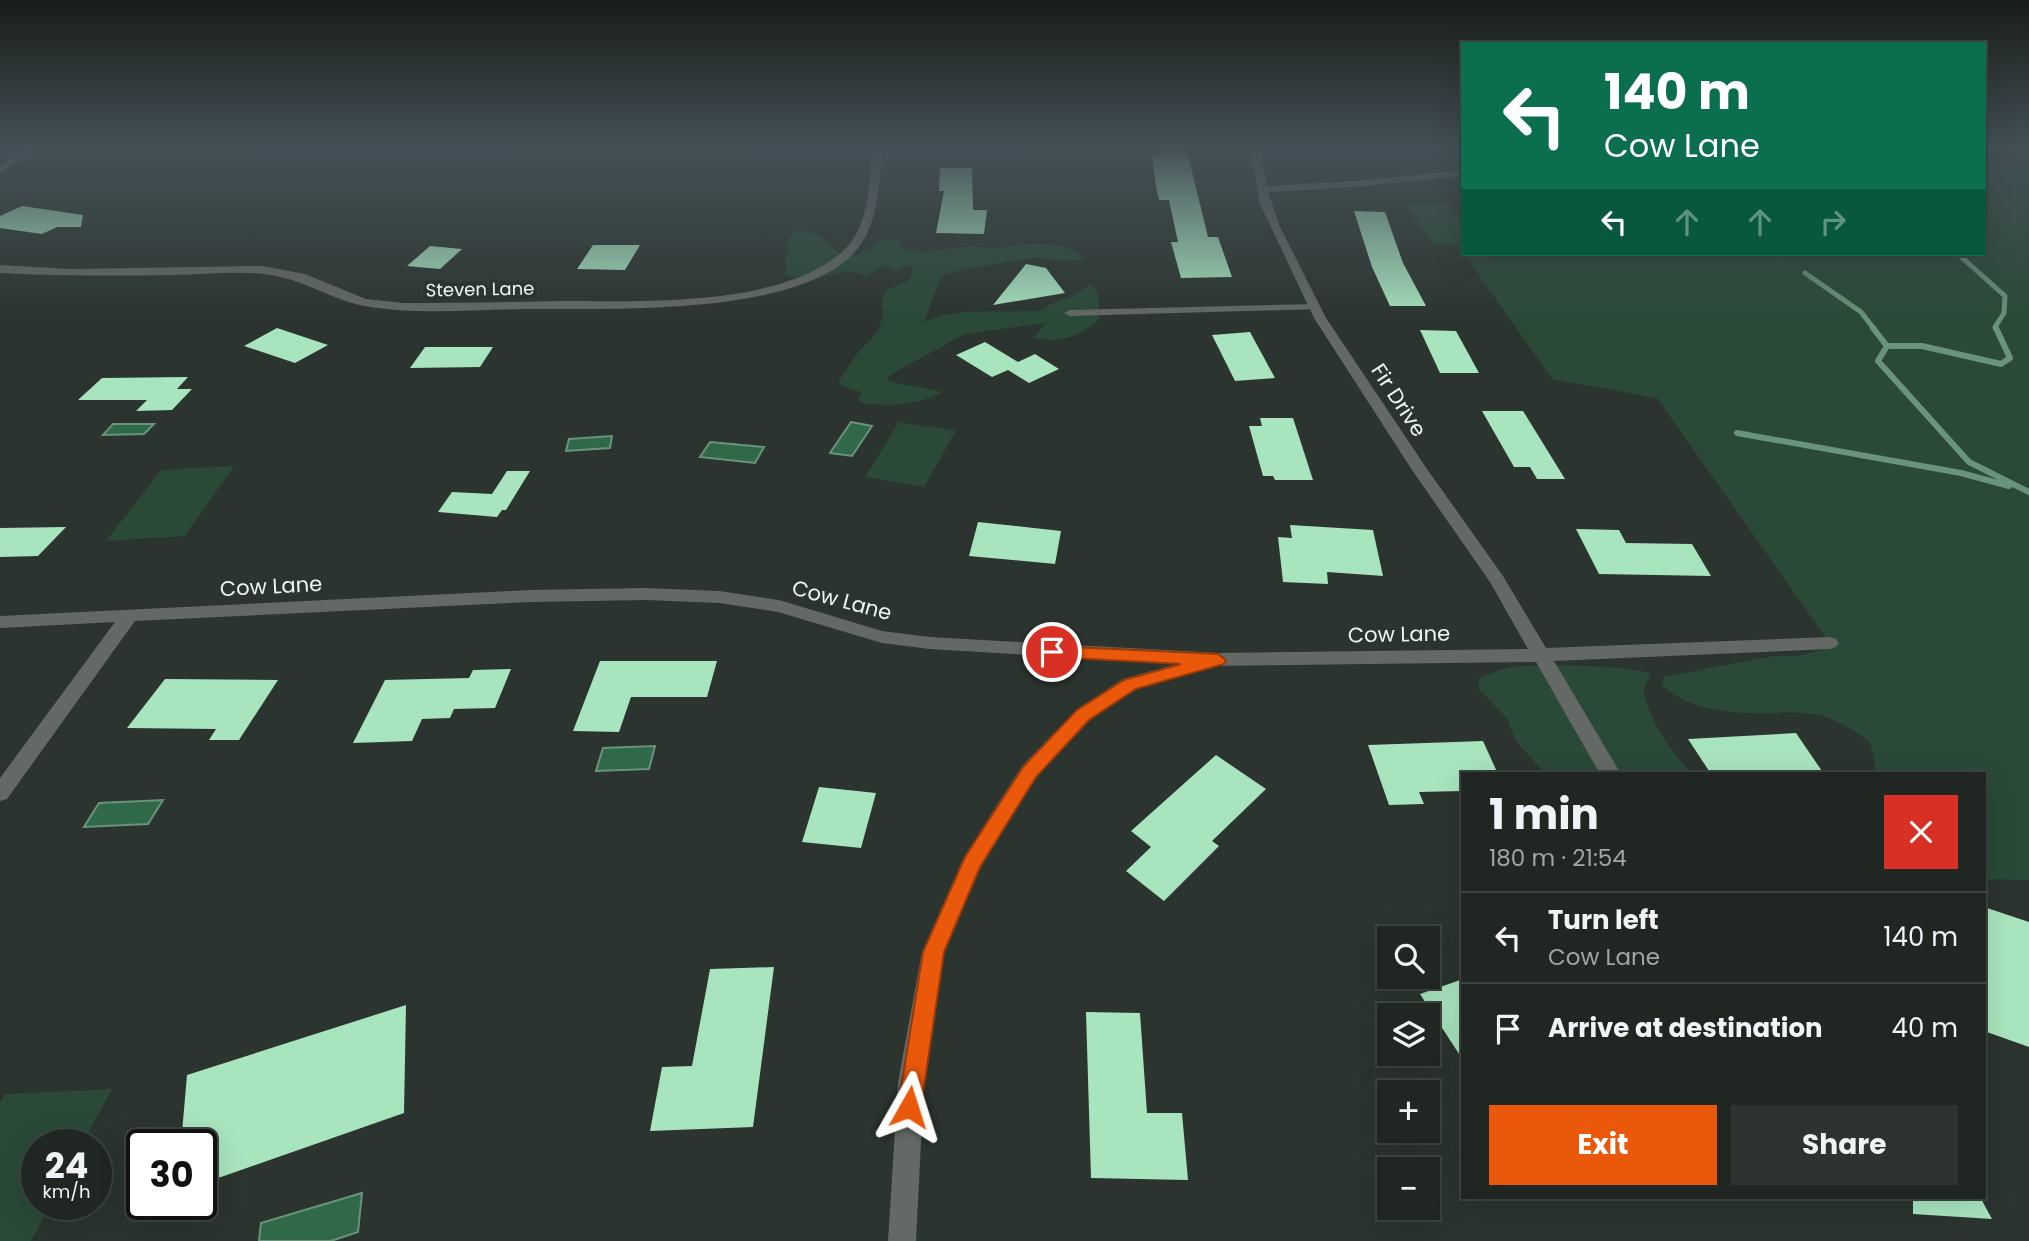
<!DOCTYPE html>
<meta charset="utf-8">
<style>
:root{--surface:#202722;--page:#2d332f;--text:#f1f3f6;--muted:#a2a5a5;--line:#3d4440;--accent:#ea580c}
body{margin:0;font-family:Poppins,sans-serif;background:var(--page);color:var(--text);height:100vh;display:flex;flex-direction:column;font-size:26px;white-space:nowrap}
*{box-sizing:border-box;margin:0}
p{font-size:23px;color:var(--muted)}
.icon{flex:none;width:38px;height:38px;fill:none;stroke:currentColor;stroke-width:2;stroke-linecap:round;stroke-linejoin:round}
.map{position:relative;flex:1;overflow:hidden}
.panel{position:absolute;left:1461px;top:772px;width:525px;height:427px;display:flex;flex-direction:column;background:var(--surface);border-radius:0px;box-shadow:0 7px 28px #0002,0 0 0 2px var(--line)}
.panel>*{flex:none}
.hud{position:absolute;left:1461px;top:42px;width:525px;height:214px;border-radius:0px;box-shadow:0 7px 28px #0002,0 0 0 2px var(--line);background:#0b6e4f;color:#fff;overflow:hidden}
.fabs{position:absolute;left:1377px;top:926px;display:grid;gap:14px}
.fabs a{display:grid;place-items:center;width:63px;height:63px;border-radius:0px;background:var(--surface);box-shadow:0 7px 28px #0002,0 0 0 2px var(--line);font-size:35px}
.speed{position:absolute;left:21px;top:1129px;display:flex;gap:14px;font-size:35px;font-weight:700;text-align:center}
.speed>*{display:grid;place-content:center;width:91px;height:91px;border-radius:50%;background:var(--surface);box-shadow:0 7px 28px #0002,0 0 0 2px var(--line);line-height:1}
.speed small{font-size:18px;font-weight:400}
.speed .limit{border:4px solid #111;border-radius:10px;background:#fff;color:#111}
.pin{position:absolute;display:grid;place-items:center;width:60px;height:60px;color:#fff;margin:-30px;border:4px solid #fff;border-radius:50%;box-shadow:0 2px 7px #0007}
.me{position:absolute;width:77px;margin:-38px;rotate:6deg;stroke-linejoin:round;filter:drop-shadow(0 0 5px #0008)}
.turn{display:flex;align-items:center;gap:24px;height:147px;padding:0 28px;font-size:32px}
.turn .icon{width:91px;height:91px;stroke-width:2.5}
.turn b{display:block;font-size:49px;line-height:60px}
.lanes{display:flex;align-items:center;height:66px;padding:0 28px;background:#0003;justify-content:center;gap:35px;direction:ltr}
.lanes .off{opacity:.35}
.round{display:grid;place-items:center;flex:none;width:74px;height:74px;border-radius:0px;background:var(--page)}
.head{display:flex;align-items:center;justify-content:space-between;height:119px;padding:0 28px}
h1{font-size:42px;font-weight:700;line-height:52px}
.action{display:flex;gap:14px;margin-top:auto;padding:14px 28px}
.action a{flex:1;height:80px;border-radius:0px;background:var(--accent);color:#fff;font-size:28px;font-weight:700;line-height:80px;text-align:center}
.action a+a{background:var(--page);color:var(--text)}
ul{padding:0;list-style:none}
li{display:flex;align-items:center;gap:21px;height:91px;padding:0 28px;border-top:2px solid var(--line)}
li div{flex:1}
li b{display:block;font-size:26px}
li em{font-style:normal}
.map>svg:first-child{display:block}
.green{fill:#2a4936}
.water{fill:#2f6948;stroke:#69937b;stroke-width:2}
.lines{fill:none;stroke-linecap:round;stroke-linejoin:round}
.stream-far1{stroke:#69937b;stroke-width:5}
.stream{stroke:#69937b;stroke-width:6}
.building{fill:#a8e4be}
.service{fill:#646965;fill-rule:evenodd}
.minor{fill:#646965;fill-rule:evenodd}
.secondary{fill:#7f8782;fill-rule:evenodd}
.route{fill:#ea580c;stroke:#983908;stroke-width:2}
.labels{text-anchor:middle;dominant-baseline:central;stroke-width:7;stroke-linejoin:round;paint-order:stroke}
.far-street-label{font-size:18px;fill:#eff5f1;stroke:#2b342e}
.street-label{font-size:21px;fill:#eff5f1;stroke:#2b342e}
</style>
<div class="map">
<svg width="2029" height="1241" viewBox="0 0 2029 1241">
<rect width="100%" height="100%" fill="#2b342e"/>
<!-- green -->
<path class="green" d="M2029,164v716l-44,-1 -1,-105 -111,-1 2,-7 -5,-24c-15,-11 -29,-20 -47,-26 -15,-4 -33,-4 -48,-3 -45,0 -77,1 -113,-27l1,-9 110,-21h24l29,-7 2,-8 -171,-243 -105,-19 -88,-125h520l1,-89z
M1447,204l16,20v29l-6,-9 -23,1 -28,-40z
M796,229c11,2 25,6 33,14 7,7 10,10 19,15l24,-10 6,-7 11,-3 11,3 2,6c15,8 42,2 58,0 13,-2 27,2 38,1 29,-4 67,-11 88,13l-52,-3 -70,11 -19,6 -6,7 -15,40 19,-7 21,-3 76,-1 16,-10 17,-5 18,-12 7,10 1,25c-21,20 -38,23 -66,19l13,-15 -81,11 -68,37 -8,5 -2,5 56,11c-25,13 -52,15 -80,11l-5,-2 3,-9 -20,-6 -2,-5 19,-29 20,-21 6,-19 -3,-7 5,-15 22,-9 5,-10 -1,-3 -7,-3 -9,7 -10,-6 -20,10 -18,-5 -40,9 -24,-5 3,-4 -2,-14 3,-5 -1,-10z
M899,422l57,9 -32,56 -59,-10z
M234,466l-49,70 -79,5 55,-71z
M1566,665l57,3 28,5 -8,18c10,35 24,55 48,82h-147l-28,-32 -9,-22 -28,-30v-10c27,-16 57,-13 87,-14z
M112,1089l-30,55h-45v60h14l-20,37h-31v-138l5,-9z"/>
<!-- water -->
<path class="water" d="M851,422l21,4 -20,30 -22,-3z
M113,424h41l-10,10 -41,1z
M612,436l-2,12 -44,3 3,-12z
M710,442l54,5 -9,16 -55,-6z
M655,746l-6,23 -53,2 7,-23z
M163,800l-15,24 -64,3 15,-24z
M362,1193l-4,39 -27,9h-72l2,-18z"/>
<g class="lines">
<!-- stream-far1 -->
<path class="stream-far1" d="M1958,254l47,42 -1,17 -9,14 1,3
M1805,273l56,39 14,18"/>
<!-- stream -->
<path class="stream" d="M1873,328l14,18
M1996,328l14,30 -9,6 -79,-18h-35l-9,15 91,101 60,30
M1737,433l224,40 48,13"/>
</g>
<!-- building -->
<path class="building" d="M1159,151h28l21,86h10l14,40 -51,1 -10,-36h7l-9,-42h-10l-3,-13 -4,-33h8z
M940,168h32l1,42h14l-3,24 -48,-1 8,-42h-5z
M22,206l61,9 -2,12h-24l-15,7 -42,-6v-12z
M1354,211l31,1 18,51 23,43h-36l-18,-39z
M593,245h47l-15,25 -48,-1z
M430,246l32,3 -22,20 -33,-3z
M1026,264l20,4 19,25 -72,12z
M277,328l51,17 -33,18 -51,-17z
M1420,330l36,1 23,42h-39z
M1250,332l25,46 -40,3 -23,-46z
M985,342l33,20 17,-8 24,15 -30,14 -21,-13 -16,7 -36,-22z
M425,347h68l-13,20 -70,1z
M188,377l-11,12h15l-20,21 -36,1 11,-11h-69l24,-22z
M1482,411h41l42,68h-28l-7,-12h-16z
M1260,418h33l20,62h-38l-2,-4h-10l-14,-50h13z
M507,471h23l-24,39h-4l-5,7 -59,-5 14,-20 40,2z
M978,522l83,9 -6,33 -86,-8z
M1290,525l83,5 10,46 -56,-4 1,12 -45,-2 -5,-45 14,1z
M66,527l-28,29 -38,1v-29z
M1576,529l43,1 7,13 66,1 19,32 -112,-2z
M600,661h117l-10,36h-76l-12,35 -46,-1z
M511,669l-16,39 -41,1 -4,9 -28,1 -10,22 -59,2 32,-63 84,-2 4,-8z
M165,679l113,1 -39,60h-30l7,-11 -89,-1z
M1796,733l28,41h-113l-23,-35z
M1483,741l15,33h-35v17l-44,1 5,12 -35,1 -21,-60z
M1216,755l50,34 -54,52 7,5 -55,55 -38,-30 25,-24 -20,-16z
M819,787l57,6 -15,55 -59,-6z
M1984,907l45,15v125l-45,-16z
M774,967l-21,160 -103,4 12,-64 30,-1 18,-97z
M1463,979v81l-43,-66z
M406,1005l-2,108 -203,71v-40h-20l6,-69z
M1086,1012l54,1 7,100h35l6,67 -97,-2z
M1913,1197h67l12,22 -79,-5z"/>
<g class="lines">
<!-- service -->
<path class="service" d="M1315,304l6,3 -2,2 -249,7 -6,-3 6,-3z"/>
<!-- minor -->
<path class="minor" d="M873,151h10c-5,37 -4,77 -31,104 -63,62 -245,53 -329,54 -52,1 -106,6 -158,-3 -34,-6 -63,-28 -101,-32 -29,-3 -60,0 -90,1 -58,1 -116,1 -174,-2v-8l69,4 194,-3 42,8 61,25 38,4c53,0 107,-1 160,-2 78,0 218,6 279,-50 27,-24 25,-66 30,-100z
M1250,151h10l7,35 87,-5 109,-11v6l-109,11 -86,5 12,35 46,91 101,151 76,107 43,72 284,-11 6,2 3,4 -3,4 -6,2 -276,12 67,113h-21l-64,-112 -327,4 -73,23 -46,31 -54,58 -55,89 -37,85 -20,130 -8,159h-28l10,-159 24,-130 42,-95 58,-91 54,-56 47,-31 54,-15 -247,-15 -48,-6 -104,-31 -59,-9 -73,-3 -115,2 -396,19 -128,178 -7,2v-23l115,-156 -115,6v-12l531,-26 115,-2 73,3 60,9 103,31 48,6 288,16 310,-4 -38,-67 -78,-112 -98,-152 -54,-114z"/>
<!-- secondary -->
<path class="secondary" d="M23,151h12l-35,22v-7z"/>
</g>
<!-- sky -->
<linearGradient id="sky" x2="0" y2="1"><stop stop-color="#181d19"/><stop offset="0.46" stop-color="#445057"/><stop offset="1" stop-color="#445057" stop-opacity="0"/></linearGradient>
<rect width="2029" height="325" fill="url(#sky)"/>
<!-- route -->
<path class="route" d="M1052,646l166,8 8,6 -2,4 -88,25 -47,31 -53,57 -56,90 -36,85 -23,155 -4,8 -8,3 -8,-3 -3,-8 25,-155 42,-95 58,-90 54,-57 47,-30 57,-16 -129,-7 -8,-5z"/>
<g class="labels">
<!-- far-street labels -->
<g class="far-street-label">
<text transform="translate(480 289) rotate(-1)">Steven Lane</text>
</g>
<!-- street labels -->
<g class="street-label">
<text transform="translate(1399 400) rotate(57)">Fir Drive</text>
<text transform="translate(271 586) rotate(-3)">Cow Lane</text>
<text transform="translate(842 600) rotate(15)">Cow Lane</text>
<text transform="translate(1399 634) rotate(-1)">Cow Lane</text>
</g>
</g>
</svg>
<div class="fabs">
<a><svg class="icon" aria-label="search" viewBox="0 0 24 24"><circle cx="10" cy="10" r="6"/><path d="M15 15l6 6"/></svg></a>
<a><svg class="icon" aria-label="layers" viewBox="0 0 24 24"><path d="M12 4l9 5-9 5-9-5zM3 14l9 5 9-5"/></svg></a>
<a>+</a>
<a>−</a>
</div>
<div class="speed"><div>24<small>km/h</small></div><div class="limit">30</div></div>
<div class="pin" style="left:1052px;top:652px;background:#d93025"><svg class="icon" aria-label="arrive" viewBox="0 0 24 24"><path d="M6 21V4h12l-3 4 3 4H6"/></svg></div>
<svg class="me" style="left:909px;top:1107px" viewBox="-20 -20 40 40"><path d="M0-17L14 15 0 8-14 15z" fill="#ea580c" stroke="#fff" stroke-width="4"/></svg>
<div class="hud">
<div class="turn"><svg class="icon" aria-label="left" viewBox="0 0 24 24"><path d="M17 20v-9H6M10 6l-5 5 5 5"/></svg><div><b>140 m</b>Cow Lane</div></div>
<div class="lanes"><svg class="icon" aria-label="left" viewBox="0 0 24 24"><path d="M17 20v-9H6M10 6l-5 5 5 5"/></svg><svg class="icon off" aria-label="ahead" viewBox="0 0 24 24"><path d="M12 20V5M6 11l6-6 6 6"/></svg><svg class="icon off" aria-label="ahead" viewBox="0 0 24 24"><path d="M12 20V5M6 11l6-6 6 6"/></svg><svg class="icon off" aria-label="right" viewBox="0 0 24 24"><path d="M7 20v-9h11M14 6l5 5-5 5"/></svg></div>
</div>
<section class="panel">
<div class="head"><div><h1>1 min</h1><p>180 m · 21:54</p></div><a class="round" style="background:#d93025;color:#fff"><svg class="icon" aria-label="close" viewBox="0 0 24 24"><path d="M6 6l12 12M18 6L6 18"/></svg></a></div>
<ul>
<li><svg class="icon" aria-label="left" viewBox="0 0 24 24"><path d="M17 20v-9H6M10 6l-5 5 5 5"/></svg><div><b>Turn left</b><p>Cow Lane</p></div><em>140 m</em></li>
<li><svg class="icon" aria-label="arrive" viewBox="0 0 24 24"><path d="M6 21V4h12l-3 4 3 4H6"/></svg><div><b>Arrive at destination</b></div><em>40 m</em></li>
</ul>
<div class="action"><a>Exit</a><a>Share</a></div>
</section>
</div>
